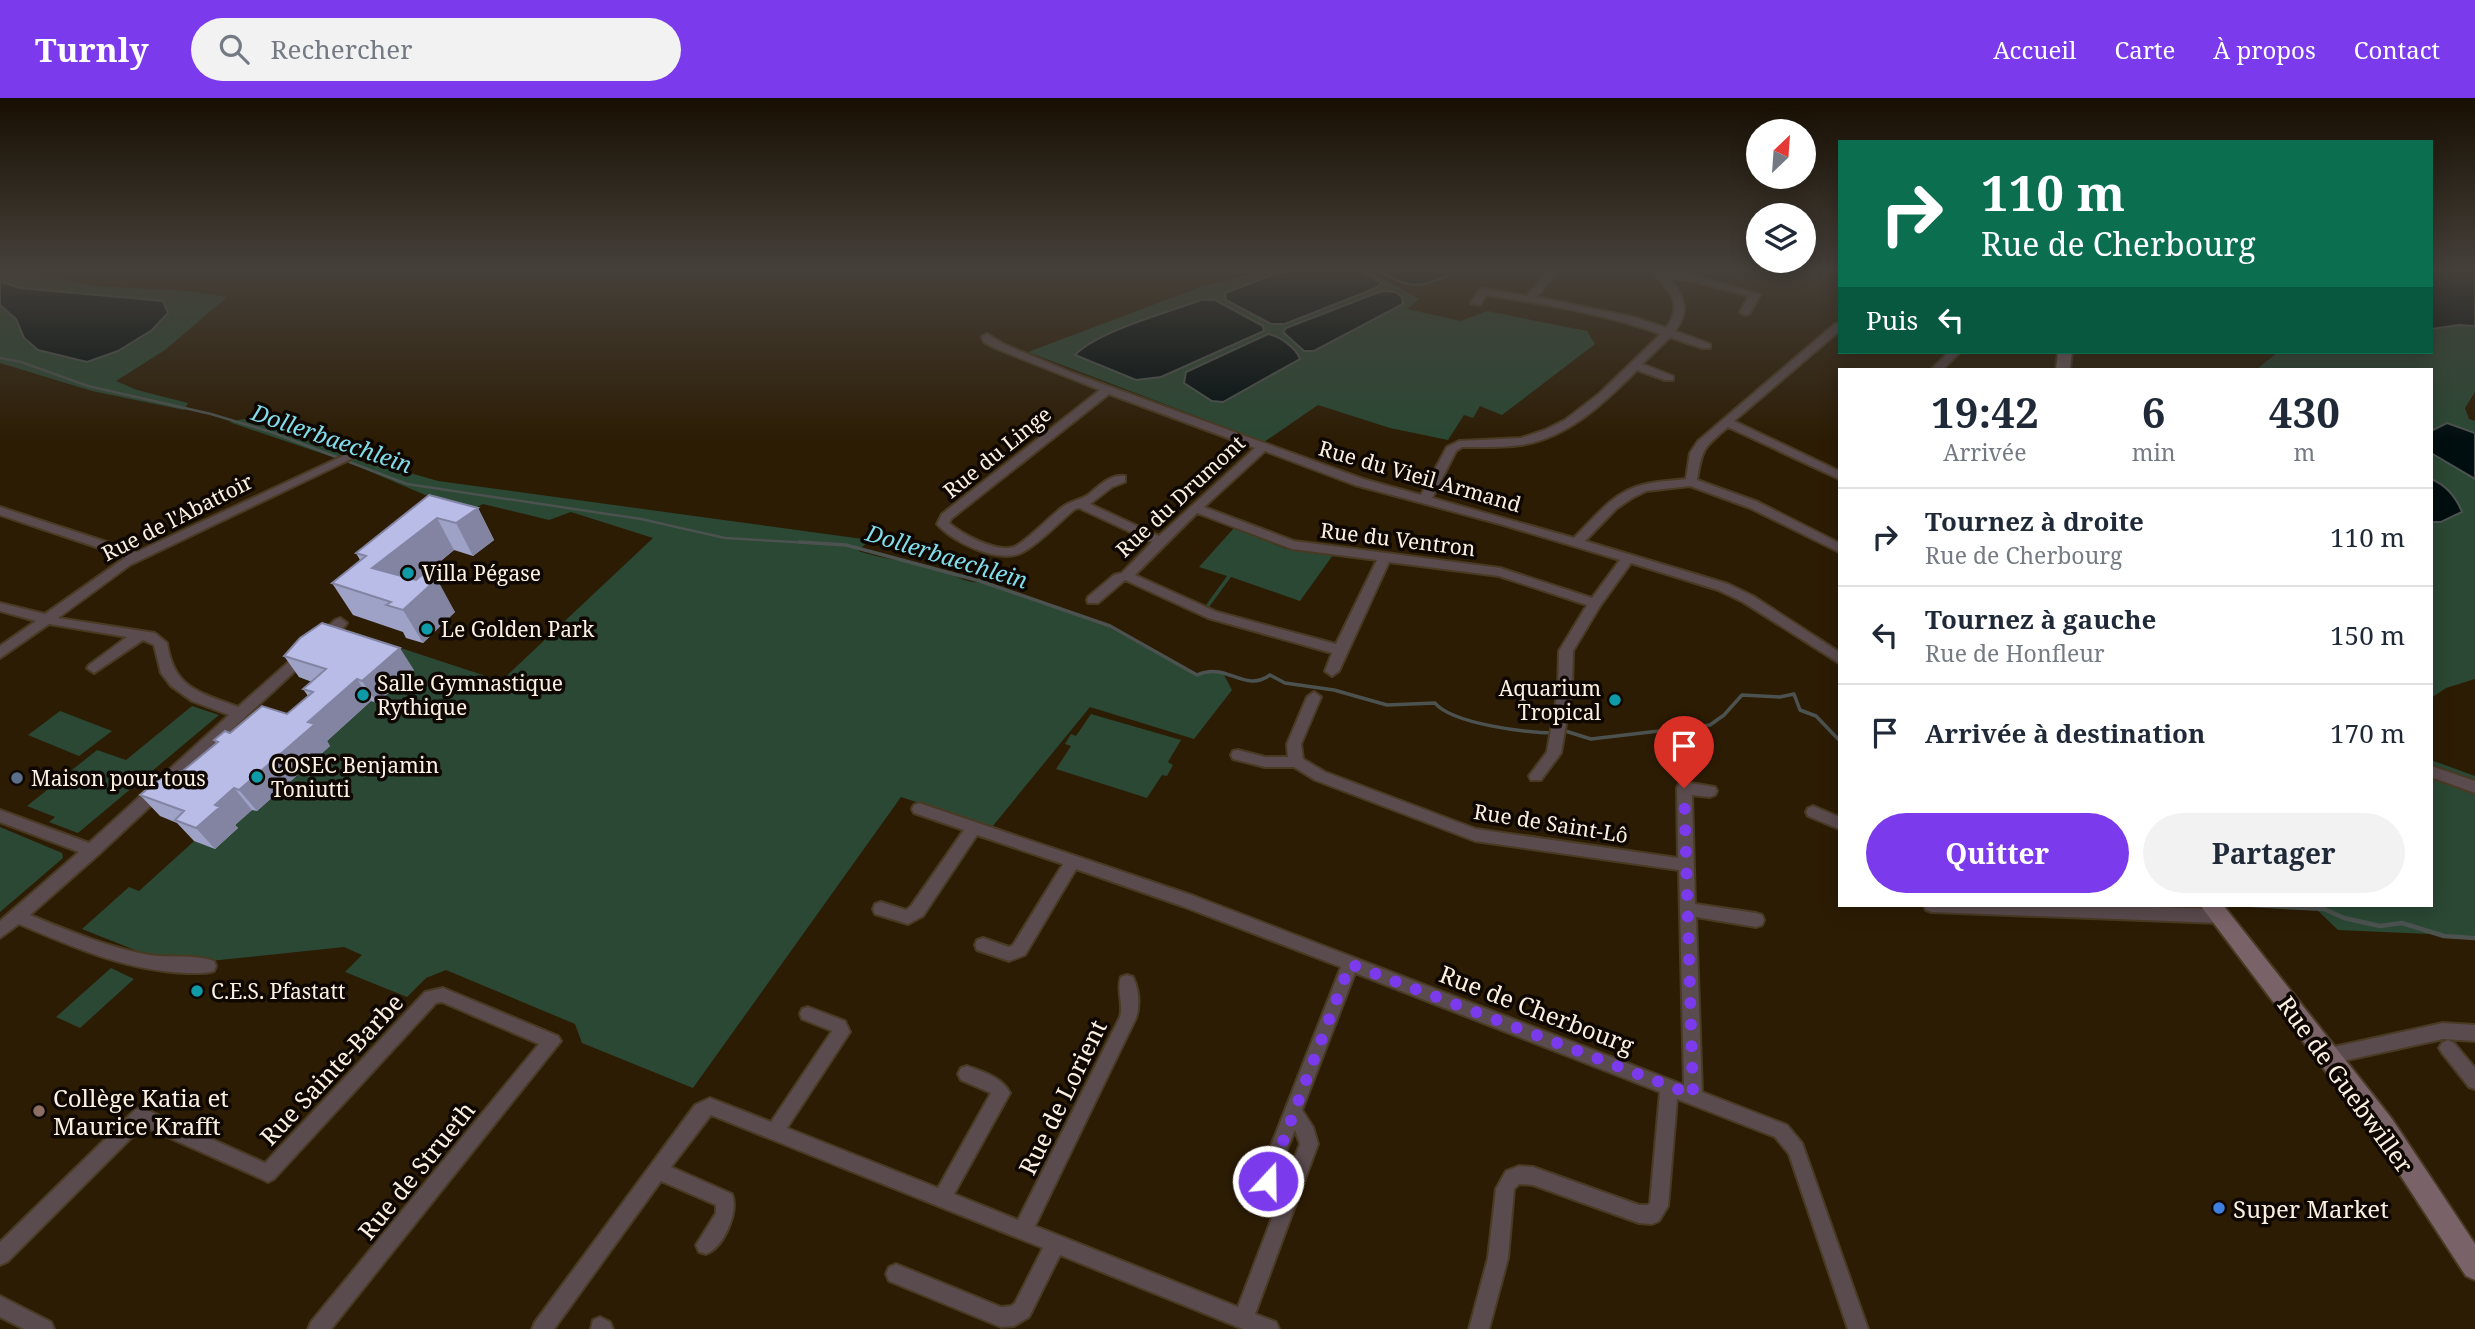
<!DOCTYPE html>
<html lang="fr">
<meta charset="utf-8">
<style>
:root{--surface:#fff;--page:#f2f2f3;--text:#1f2937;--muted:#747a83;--line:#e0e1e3;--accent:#7c3aed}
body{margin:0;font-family:"Noto Serif",serif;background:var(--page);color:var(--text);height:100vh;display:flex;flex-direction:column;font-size:26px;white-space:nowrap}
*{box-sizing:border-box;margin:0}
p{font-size:23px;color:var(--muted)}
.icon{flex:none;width:38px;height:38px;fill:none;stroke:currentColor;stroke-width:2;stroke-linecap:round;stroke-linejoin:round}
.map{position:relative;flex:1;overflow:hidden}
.details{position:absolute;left:1838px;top:270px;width:595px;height:539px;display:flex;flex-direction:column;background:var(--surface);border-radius:0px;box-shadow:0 4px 18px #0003}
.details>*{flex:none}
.guide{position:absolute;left:1838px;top:42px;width:595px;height:214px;border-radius:0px;box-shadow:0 4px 18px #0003;background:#0b6e4f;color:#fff;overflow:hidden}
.needle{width:46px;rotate:25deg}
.buttons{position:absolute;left:1746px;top:21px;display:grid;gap:14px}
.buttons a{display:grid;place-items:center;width:70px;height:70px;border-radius:50%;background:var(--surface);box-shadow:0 4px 18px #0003;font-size:35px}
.pin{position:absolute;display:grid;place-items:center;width:60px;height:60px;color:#fff;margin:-72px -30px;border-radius:50% 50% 50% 0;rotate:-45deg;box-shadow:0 0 7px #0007}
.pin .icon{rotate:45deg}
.me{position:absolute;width:77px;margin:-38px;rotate:21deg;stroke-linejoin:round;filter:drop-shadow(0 0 5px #0008)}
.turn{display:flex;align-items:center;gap:24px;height:147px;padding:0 28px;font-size:32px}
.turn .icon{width:91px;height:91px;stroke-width:2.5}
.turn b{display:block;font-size:49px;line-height:60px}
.then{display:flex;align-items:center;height:66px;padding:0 28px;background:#0003;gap:14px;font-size:26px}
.eta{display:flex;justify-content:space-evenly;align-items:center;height:119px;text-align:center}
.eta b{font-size:42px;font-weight:700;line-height:49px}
.primary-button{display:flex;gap:14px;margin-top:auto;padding:14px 28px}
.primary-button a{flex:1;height:80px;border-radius:42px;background:var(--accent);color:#fff;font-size:28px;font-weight:700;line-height:80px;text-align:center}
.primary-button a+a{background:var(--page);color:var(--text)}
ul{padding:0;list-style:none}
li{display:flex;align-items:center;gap:21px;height:98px;padding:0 28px;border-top:2px solid var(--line)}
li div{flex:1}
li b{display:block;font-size:26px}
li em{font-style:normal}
header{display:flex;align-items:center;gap:42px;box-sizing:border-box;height:98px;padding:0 35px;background:var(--accent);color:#fff}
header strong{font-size:33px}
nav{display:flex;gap:38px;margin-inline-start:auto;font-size:24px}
.search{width:490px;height:63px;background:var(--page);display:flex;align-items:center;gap:18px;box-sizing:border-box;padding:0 24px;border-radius:38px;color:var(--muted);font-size:26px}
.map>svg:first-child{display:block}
.green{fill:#2a4834}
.water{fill:#010e10;stroke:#4c524f;stroke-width:2}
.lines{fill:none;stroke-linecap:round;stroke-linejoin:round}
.stream-far2{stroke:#4c524f;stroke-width:2.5}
.stream-far1{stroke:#4c524f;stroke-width:3.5}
.stream{stroke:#4c524f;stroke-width:4.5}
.street-casing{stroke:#493a23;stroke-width:4}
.secondary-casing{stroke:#493a23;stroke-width:4}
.street{fill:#5a4b4e;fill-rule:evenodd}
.secondary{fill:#7a6368;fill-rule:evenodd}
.wall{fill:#9fa2c7}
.shaded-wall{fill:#8284a2}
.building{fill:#b9bce7;stroke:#8284a2;stroke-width:2}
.route{stroke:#7c3aed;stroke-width:12;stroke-dasharray:0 21.6}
.culture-dot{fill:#0f9aa8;stroke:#0f0802;stroke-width:2.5}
.service-dot{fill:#5c6f8a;stroke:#0f0802;stroke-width:2.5}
.education-dot{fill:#8d6e63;stroke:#0f0802;stroke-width:2.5}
.shop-dot{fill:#3f7fe0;stroke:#0f0802;stroke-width:2.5}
.labels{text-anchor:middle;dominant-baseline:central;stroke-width:7;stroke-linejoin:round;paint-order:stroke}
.street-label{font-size:21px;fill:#fbf0e1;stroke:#0f0802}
.poi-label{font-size:21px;fill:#fbf0e1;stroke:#0f0802;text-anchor:start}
.water-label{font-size:23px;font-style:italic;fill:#81dceb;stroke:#0f0802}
.near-street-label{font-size:24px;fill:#fbf0e1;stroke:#0f0802}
.near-poi-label{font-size:24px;fill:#fbf0e1;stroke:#0f0802;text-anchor:start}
</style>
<header>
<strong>Turnly</strong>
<div class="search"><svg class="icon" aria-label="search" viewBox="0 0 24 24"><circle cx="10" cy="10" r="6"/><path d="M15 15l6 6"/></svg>Rechercher</div>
<nav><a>Accueil</a><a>Carte</a><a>À propos</a><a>Contact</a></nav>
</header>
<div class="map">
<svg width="2475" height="1231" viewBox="0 0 2475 1231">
<rect width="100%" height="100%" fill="#2c1c04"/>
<!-- green -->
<path class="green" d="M2,171h32l14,7 45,10 96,5 38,6 -62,53 -49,31 21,9 51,13 -4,7 -92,-19 -92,-28v-58l16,14 8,19 139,-37 -144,-13 -19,-7z
M1273,171h94l52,30 -12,10 54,12 26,-10 100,20 8,13 -93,71 -22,-9 -7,12 -9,-3 -16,25 -58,-12 -72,-23 -54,37 -236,-90 175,-66z
M2459,227l16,1v66l-10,16 4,11 6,2v12l-28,-10 -16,8v-62h-174l21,-17h153v-23z
M244,321l98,33 25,12 19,2 52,15 432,59 -12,11c28,9 58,11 86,20 12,4 23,13 36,11l128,45 89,49 12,-5 14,2 9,17 -38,49 -104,-32 -98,120 -91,-30 -208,291 -111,-45 -7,-19 -129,-54 -20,8 -19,19 -62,-25 17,-17 -18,-8 -134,14 -60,-5 -68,-27 47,-42 10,4 64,-58 138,-142 -43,-14 54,-45 149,49 152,-143 -82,-26 -22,8 -66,-16 -32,16 -7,-17 -94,-40 -121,-41z
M2431,355l44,26v200l-29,9 -15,10v-176h10l-7,-42 -3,-1z
M1234,430l52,21 47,6 -33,46 -69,-24 -22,30 -3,-2 21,-29 -28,-9z
M192,608l27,9 -141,118 -29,-11 6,-5 -28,-11 70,-56 29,10z
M60,613l52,20 -33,25 -51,-21z
M1091,616l90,26 -13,22 5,3 -6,11 -5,-1 -15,23 -91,-29 15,-23 -6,-2 6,-10 5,2z
M2431,662l44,16v160l-137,-6 -23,-22 -31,-3h147z
M0,729l62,26 1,5 -63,54z
M111,870l23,11 -54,49 -24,-11z"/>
<!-- water -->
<path class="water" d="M1296,171h63l23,14 -6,5 -91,36h-14l-45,-24 -1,-7 52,-20z
M1377,171h84c-38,18 -48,24 -84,0z
M2431,171h44v57l-16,-1 -28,4z
M0,183l19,7 144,13 5,12 -16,17 -34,21 -31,11 -49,-12 -14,-12 -8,-19 -16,-14z
M1382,193l13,1 7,5 1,7 -89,47h-10l-21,-19 3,-4z
M1201,202h14l48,26 1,5 -103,46 -25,3 -61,-25c23,-24 94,-43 126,-55z
M1268,236c12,2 28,14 32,25l-77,43 -11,-1 -28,-18 2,-11z
M2447,325l28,10v46l-44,-26v-22z
M2431,381c15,6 25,18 31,33l-21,10h-10z"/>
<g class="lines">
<!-- stream-far2 -->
<path class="stream-far2" d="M0,260l21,4 67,24 123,28 60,18 136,52 234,35 84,19 104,6"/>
<!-- stream-far1 -->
<path class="stream-far1" d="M799,444l47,3 134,36 130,45 87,49c30,-14 47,19 73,0l15,8 49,7 53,15 48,-2c17,21 93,30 120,30
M1562,632l29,9 119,-14 14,-10 18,-20 38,2 14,-3 6,16 16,6 23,24"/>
<!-- stream -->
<path class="stream" d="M2252,807l72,4 20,9 36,8 22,-3 42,13 31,2"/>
<!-- street casing -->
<g class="street-casing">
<path id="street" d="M1550,171h10l-24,28 97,20 33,11c20,-26 1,-39 -16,-59l39,5 71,21 -11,19 -4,1 -5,-3 9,-16 -61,-16 -19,-2c16,18 21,33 6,53l35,13v4h-8l-32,-11 -28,27 31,12v4h-8l-28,-10c-32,32 -69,68 -116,75 -20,3 -40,2 -59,2l-6,4 -24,47 142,40c20,-20 39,-46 68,-53 14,-4 29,-4 44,-6l4,-26 8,-12 137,-117 4,-1v8l-105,90 105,50v8l-111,-52c-25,21 -26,22 -31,53l61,22 81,41v9l-89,-44 -60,-22 -44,5 -14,7 -16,11 -31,32 143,43 25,12 86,56v11l-96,-61 -25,-12 -87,-27 -31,43 -27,45 -1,39 -11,63 -20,27h-10l-2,-4 18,-24 11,-62 1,-39 28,-46 -88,-29 -110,-14 -50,109 -7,5 -7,-5 7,-18 -124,-35 -83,-38 -27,23h-10l-1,-3 1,-3 26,-22 8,-2 30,-31 -73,-34 -4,1c-16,13 -35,34 -52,43 -23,13 -71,-10 -86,-28l5,-10 158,-124 -105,-42 -11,-6 -2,-5 5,-3 16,10 72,30 288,105 58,16 26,-48 12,-6 62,-3 24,-8 20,-10 35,-27 61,-59c-56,-20 -116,-30 -175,-39l-6,10 -9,-2 8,-13 4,-1 44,7zM1109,296l146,54 -96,88 -69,-32 22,-17 13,-5v-6c-15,-2 -26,10 -37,19 -8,5 -17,6 -24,11 -14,10 -37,35 -50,41 -18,6 -52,-13 -65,-24l2,-4zM1265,353l90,34 145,39 120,36 -28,38 -92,-30 -206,-27 -90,-34zM1197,415l95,36 85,11 -41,84 -119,-32 -82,-37z
M1949,254h11l-17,17h-11z
M347,356l6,3 -2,2 -221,106 -72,53 97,15 12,10c7,46 32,49 71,64l62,-55h10l2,3 -214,200 -68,60c39,16 77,32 119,40 20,3 45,-1 65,6l2,5 -2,5c-9,3 -18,2 -27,2 -60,-2 -114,-26 -168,-49l-19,14v-17l79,-69 -79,-30v-12l89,33 140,-128 -37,-14 -21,-15 -10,-13 -7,-28 -11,-5 -49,33 -7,-5 2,-3 38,-28 -78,-13 -49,34v-12l36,-25 -36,-10v-8l45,11 81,-57 -126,-42v-8l137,45z
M340,520l7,5 -2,3 -17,16h-10l-2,-3 2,-3 17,-16z
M1314,594l7,5 -20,47 2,15 22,13 151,57 202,29 -1,-70 2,-4 5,-2 31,5 2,4 -2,4 -5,2 -18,-2 3,109 61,9 6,2 2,5 -2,5 -6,2 -60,-10 6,175 85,33 15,18 66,186h-20l-59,-175 -14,-17 -98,-38 -9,107 -9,15 -7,3 -13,-1 -106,-38 -14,-1 -5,5 -6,69 -19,71h-20l19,-71 8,-69 10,-18 13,-5 14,1 106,38h9l2,-2 10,-111 -305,-119 -53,137 11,17 5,17 -63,170 21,8 3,7h-36l-183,-74 -31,62 -15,9 -13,1 -112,-46 -3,-7 3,-7 7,-3 105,43 10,-1 4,-3 28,-55 -332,-133 -40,52 61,27c7,18 -8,53 -26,60l-7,-2 -3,-7 20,-32v-8l-55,-24 -107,148h-22l3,-7 160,-217 15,-7 61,24 61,-91 -30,-12 -2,-5 2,-5 6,-2 37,14 5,11 -63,96 151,60 53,-95 -30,-13 -3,-6 3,-6 6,-2c16,6 35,11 43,27l-56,101 64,26 102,-203c4,-13 -4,-28 1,-40l6,-2 6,2c6,13 7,28 3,41l-101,208 203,81 34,-89 -13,-30 1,-14 81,-207 -159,-61 -106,-37 -51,86 -16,6 -32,-11 -2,-5 2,-5 6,-2 26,9 4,-2 50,-81 -86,-29 -54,81 -15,8 -33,-10 -2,-5 2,-5 6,-2 25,8 5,-4 53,-76 -50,-17 -2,-4 2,-4 5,-2 275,93 490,189 -5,-215 -204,-29 -160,-61 -21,-13h-29l-32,-8 -2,-4 2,-4 5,-1 27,7h23l-1,-13 20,-47zM1295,1032l5,14 -19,51c-10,-20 7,-46 14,-65z
M2431,668l44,15v12l-44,-16z
M1813,708l26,11v12l-31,-13 -2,-4 2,-4z
M1924,807h174l122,4 6,2 2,5 -2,5 -6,2 -288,-11 -6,-2z
M443,890l115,48 3,5 -230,288h-23l3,-7 228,-278 -97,-42 -6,1 -162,176 -6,3 -6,-3 -119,-53 -136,136 -7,3v-23l135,-132 6,-2 6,2 118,53 160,-171z
M2443,925l32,2v16l-32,-2 -114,25 -6,-3 -3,-5 3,-5 6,-3z
M2448,942l6,3 21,25v21l-6,-2 -27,-34 -3,-5 3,-5z
M0,1198l51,26 3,7h-30l-24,-12z
M600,1219l10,5 3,7h-22l2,-9z"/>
</g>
<!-- secondary casing -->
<g class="secondary-casing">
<path id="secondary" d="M2058,254h14l-2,17h-14z
M2200,807h23l169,214 83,125v36l-9,-4 -92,-141z"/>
</g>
<!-- street -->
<use href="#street" class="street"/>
<!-- secondary -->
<use href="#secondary" class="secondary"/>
</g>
<!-- wall -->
<path class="wall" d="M429,397l49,13 16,32 -21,16 -19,-6 -30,25 31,37 -32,31 -17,-5 -3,-6 -50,-17 -21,-32 28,-23 -4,-7z
M284,558l130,14 -37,33 -6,-2 -44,40 3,5 -73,65 -5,-1 -17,15 3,3 -23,21 -21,-8 -17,-18 -17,-7 -20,-21 39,-21 37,-31 -2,-3 16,-7 57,-19 21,-18 -5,-7 9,-7 -13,-5z"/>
<!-- shaded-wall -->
<path class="shaded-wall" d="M478,410l16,32 -21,16 -17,-33z
M437,420l17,32 -62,51 -20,-33z
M437,481l18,33 -32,31 -20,-33z
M400,550l14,22 -37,33 -15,-22z
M357,581l14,22 -44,40 3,5 -73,65 -18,-21 69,-68z
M234,690l18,22 -17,15 3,3 -23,21 -19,-21 19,-23z"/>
<!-- building -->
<path class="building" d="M429,397l49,13 -22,15 -19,-5 -65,50 44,12 6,-5 15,4 -34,31 -17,-5 5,-3 -59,-19 34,-27 -10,-3z
M322,525l78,25 -38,33 -5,-2 -49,43 7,2 -76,66 -5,-2 -19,17 5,2 -24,21 -21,-8 9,-9 -44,-16 29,-24 10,3 39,-32 -4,-2 11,-9 5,2 32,-27 25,8 26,-22 -10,-3 23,-20 -42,-13 16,-18z"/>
<!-- sky -->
<linearGradient id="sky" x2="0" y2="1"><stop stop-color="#180f02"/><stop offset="0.5" stop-color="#45403a"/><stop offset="1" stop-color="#45403a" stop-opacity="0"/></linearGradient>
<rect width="2475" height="343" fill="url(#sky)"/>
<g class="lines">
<!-- route -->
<path class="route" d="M1268,1083l82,-217 343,131 -9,-307"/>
</g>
<!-- markers -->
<g class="culture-dot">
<circle cx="408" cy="475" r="7"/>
<circle cx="427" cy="531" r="7"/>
<circle cx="363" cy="597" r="7"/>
<circle cx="1615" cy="602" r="7"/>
<circle cx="257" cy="679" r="7"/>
<circle cx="197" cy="893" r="7"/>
</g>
<circle class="service-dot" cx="17" cy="680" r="7"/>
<circle class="education-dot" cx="39" cy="1013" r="7"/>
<circle class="shop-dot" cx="2219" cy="1110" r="7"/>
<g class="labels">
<!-- street labels -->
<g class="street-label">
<text transform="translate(997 354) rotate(-39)">Rue du Linge</text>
<text transform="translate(1420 378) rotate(16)">Rue du Vieil Armand</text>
<text transform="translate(1180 398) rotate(-43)">Rue du Drumont</text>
<text transform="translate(177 419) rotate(-27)">Rue de l'Abattoir</text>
<text transform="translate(1398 441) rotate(7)">Rue du Ventron</text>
<text transform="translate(1551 725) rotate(9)">Rue de Saint-Lô</text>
</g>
<!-- poi labels -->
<g class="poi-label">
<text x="422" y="475">Villa Pégase</text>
<text x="441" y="531">Le Golden Park</text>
<text x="377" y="585">Salle Gymnastique<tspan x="377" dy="24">Rythique</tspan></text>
<text x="1601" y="590" text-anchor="end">Aquarium<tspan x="1601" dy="24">Tropical</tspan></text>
<text x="271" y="667">COSEC Benjamin<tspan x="271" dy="24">Toniutti</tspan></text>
<text x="31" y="680">Maison pour tous</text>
<text x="211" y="893">C.E.S. Pfastatt</text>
</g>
<!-- water labels -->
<g class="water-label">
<text transform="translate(332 340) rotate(19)">Dollerbaechlein</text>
<text transform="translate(947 458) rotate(17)">Dollerbaechlein</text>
</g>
<!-- near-street labels -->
<g class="near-street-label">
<text transform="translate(1537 911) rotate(21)">Rue de Cherbourg</text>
<text transform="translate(331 971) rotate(-47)">Rue Sainte-Barbe</text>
<text transform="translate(2346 986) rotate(54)">Rue de Guebwiller</text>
<text transform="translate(1062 999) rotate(-64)">Rue de Lorient</text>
<text transform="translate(416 1072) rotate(-51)">Rue de Strueth</text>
</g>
<!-- near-poi labels -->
<g class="near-poi-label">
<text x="53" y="999">Collège Katia et<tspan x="53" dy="28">Maurice Krafft</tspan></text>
<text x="2233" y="1110">Super Market</text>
</g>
</g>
</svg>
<div class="buttons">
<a><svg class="needle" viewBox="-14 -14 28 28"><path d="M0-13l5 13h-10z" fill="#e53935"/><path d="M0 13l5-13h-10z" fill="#747a83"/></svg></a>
<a><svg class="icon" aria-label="layers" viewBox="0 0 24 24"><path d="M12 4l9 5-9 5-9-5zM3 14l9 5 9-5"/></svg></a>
</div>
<div class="pin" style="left:1684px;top:690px;background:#d93025"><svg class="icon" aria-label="arrive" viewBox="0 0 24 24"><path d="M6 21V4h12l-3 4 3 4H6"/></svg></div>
<svg class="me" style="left:1268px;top:1083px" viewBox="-20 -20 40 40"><circle r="17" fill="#7c3aed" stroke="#fff" stroke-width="3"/><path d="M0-11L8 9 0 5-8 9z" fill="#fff"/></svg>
<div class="guide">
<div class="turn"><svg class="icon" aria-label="right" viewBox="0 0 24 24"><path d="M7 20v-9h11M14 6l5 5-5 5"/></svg><div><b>110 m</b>Rue de Cherbourg</div></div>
<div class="then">Puis<svg class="icon" aria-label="left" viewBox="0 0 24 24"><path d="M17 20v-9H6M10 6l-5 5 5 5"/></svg></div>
</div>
<section class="details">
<div class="eta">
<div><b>19:42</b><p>Arrivée</p></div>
<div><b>6</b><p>min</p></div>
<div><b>430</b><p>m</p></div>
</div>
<ul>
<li><svg class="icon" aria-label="right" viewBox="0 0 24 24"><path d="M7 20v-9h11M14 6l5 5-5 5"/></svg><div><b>Tournez à droite</b><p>Rue de Cherbourg</p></div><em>110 m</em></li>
<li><svg class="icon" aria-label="left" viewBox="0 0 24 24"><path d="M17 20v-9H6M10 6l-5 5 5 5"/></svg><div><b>Tournez à gauche</b><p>Rue de Honfleur</p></div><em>150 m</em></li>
<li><svg class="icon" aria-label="arrive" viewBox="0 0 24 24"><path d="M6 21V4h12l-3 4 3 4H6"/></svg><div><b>Arrivée à destination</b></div><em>170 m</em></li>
</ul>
<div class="primary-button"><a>Quitter</a><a>Partager</a></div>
</section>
</div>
